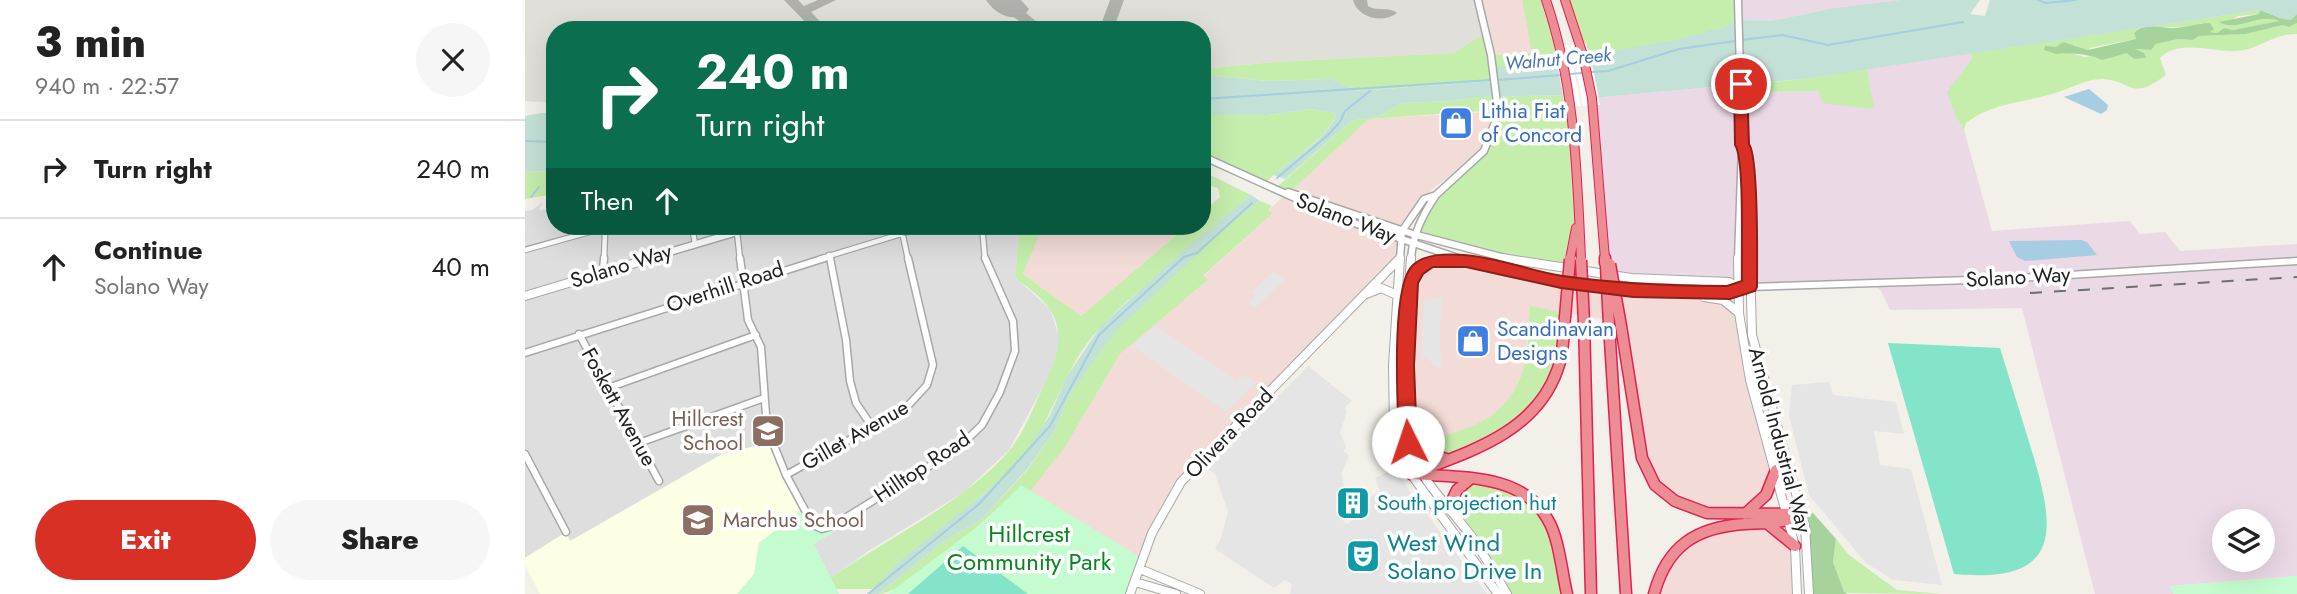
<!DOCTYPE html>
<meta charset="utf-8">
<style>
:root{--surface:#fff;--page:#f6f6f6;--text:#222;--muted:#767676;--line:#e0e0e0;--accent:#d93025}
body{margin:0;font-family:Jost,sans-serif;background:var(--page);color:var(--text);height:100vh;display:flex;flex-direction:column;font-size:26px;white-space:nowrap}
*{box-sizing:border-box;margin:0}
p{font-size:23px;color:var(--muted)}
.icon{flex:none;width:38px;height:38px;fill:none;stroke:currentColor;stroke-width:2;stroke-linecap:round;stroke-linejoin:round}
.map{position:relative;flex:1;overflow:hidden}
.side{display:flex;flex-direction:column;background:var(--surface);width:525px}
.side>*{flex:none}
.hud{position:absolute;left:21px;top:21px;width:665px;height:214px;border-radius:28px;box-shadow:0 7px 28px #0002;background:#0b6e4f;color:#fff;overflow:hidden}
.tools{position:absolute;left:1687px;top:509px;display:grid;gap:14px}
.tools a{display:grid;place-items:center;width:63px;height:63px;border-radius:50%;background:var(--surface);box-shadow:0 7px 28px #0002;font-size:35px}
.pin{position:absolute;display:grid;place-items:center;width:60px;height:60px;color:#fff;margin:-30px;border:4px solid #fff;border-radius:50%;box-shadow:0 2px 7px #0007}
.me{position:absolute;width:77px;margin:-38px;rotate:356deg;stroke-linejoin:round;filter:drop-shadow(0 0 5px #0008)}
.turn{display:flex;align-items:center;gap:24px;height:147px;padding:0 35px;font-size:32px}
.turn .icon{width:91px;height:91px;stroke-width:2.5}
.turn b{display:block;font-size:49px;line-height:60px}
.then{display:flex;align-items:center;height:66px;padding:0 35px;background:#0003;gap:14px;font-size:26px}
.round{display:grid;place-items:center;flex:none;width:74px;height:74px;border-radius:37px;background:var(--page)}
.headline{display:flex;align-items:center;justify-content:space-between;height:119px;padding:0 35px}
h1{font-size:42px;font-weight:800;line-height:52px}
.cta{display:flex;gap:14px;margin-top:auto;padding:14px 35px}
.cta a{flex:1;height:80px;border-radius:42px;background:var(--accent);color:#fff;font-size:28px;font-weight:800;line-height:80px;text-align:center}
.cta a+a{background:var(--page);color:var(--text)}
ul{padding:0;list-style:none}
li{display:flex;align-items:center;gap:21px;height:98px;padding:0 35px;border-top:2px solid var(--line)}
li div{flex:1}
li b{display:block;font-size:26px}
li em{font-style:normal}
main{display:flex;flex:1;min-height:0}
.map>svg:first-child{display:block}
.residential{fill:#dfdede}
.commercial{fill:#f3dbd7}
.industrial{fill:#ebd9e6;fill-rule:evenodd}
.education{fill:#fcffe4}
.airport{fill:#e1dfd9}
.grass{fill:#c5edac}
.forest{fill:#a5d39b}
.wetland{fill:#c4e1d7}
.park{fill:#c4fccf}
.pitch{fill:#83e4c9}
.parking{fill:#e5e5e5}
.water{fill:#a6cde1}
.pier{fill:#fff}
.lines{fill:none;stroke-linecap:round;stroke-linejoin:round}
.stream{stroke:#a6cde1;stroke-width:2}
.taxiway{fill:#b0b0ac;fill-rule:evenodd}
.runway{fill:#b0b0ac;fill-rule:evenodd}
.minor-far1-casing{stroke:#a8a8a8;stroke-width:7}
.minor-casing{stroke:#a8a8a8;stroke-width:9}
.tertiary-far1-casing{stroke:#a8a8a8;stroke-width:9}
.tertiary-casing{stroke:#a8a8a8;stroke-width:10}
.motorway-far1-casing{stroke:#e4204e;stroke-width:10}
.motorway-casing{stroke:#e4204e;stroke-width:13}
.minor-far1{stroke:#fff;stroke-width:4.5}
.minor{stroke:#fff;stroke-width:6}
.tertiary-far1{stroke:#fff;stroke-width:6}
.tertiary{stroke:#fff;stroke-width:8}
.motorway-far1{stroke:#ec8d94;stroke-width:8}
.motorway{stroke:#ec8d94;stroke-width:10}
.rail{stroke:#6f6f6f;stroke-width:2;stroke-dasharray:12 12;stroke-linecap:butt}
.motorway-bridge-casing{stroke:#e4204e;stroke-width:13;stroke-linecap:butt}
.motorway-bridge{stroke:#ec8d94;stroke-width:10}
.route{fill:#d93025;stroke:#8d1f18;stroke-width:2}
.labels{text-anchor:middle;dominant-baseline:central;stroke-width:7;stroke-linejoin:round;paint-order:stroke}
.far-water-label{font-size:19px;font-style:italic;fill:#4773b7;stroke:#fff}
.shop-label{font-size:21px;fill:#366cbe;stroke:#fff;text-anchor:start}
.street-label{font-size:21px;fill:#212121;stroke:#fff}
.education-label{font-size:21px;fill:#785e54;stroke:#fff;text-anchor:end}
.culture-label{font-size:21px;fill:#0d838f;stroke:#fff;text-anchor:start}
.near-park-label{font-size:24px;fill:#06881f;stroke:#fff}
.near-culture-label{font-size:24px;fill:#0d838f;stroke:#fff;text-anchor:start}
</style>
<main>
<section class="side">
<div class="headline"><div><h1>3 min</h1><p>940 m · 22:57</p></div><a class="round"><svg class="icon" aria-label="close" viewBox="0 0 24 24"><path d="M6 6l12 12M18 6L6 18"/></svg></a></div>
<ul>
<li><svg class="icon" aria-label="right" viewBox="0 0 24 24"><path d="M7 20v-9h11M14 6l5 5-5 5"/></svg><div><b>Turn right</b></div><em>240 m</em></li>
<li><svg class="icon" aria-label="ahead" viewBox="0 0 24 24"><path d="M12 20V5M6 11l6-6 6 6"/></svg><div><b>Continue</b><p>Solano Way</p></div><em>40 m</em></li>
</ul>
<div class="cta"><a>Exit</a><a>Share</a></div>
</section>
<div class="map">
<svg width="1772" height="594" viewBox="0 0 1772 594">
<rect width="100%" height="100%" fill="#f2f0e8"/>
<!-- residential -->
<path class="residential" d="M18,202l-4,8 16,-2v18h465l-5,51 35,32 10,30 -8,31 -43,80 -45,42 -97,60 -36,26 -18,-34 20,-12 -263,9 -4,-8 -41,25v-347l7,-1z"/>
<!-- commercial -->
<path class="commercial" d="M953,0h44l11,53 -42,2 -8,-13z
M965,112l-2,23 -6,12 -11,14 -39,28 -30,42 -112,-39 79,-73z
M760,195l116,45 -1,18 -219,224 -38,77 -113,-67 35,-45 55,-93 87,-73 -4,-4 69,-63 -4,-3z
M518,226h144l-106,90 -58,-42z
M925,259l61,13 144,19 9,4 49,2 20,9 43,164 -4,17 -28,27 -56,-6 -41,-37 -27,-149 -90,-15 -5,58 -9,22 -11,18 -21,18 -26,10 -47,9 -5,-11 -1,-65 5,-83 7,-13z
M1242,524l28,22 2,48h-143l5,-21 43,-42z"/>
<!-- industrial -->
<path class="industrial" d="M1213,0h162l-66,8 -64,13 -30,-1z
M1446,53l1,6 -17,56 9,15 28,101 138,-10 10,13 25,-2 15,19 117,-7v332l-127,10 4,8h-79l-73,-286 -132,2 -9,-19 -8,-8 -123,4 -8,-142 -4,142 -9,-5 -123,-7 -14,-177 169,-15 3,9 56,-1 53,18 -6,-41zM1699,522h39v38h-39z"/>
<!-- education -->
<path class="education" d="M248,442l31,66 -45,35 -5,31 -17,20h-197l-15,-29v-7l41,-26 4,9 152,-87z"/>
<!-- airport -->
<path class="airport" d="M0,0h953l4,35 -29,18 -179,9 -72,7v-39h-647v73l-30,-2z"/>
<!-- grass -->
<path class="grass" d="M997,0h23l20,60 -71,21 -137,10 -25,-12 -64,2 -66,-6v-6l72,-7 179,-9 29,-18 7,8 2,12 41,-2z
M1040,0h173l2,20c-48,22 -105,28 -157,35z
M1735,10l-1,4 -21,2 -14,9 49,-7 7,3 -47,9 -9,-2 -7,5 -9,-1 -6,-9c-15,6 -29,2 -44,6l-6,-3z
M1772,23v11c-24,-1 -39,17 -63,17 -23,1 -55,-12 -74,7l6,17c-38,28 -33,4 -66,4 -17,1 -35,12 -52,16 -29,8 -58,9 -82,28l-2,7 -9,-15 -8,-23 25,-33 -1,-6 169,-25 -6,5 2,6 -47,9v3l-15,-6 -10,6 20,6 44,-4 6,6 12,-1 -13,-9 18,1 5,-6 22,-5 15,1 6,-4 47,-2 37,-9 6,2z
M1342,68l7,41 -52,-6 -3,-12 -55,1 -3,-9 42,-4z
M1047,95l7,122 -10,54 -156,-37 19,-31 42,-38 10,-14 12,-41 -127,9 -79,73 -14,-4 75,-67 28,-5 23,-13 51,-2 24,-4z
M785,109l26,4c-3,22 -54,53 -71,70l-63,-27v-41h65z
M30,171v23l-30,5v-27z
M677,171l49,24c-35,30 -71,59 -105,90 -21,18 -43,37 -60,60 -27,37 -37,84 -69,118 -45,46 -99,79 -143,126h-38l-5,-11c56,-40 134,-76 178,-127 15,-18 25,-45 35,-66 12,-24 22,-51 6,-75 -7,-13 -24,-23 -35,-33l5,-51h23l-20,48 58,42 106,-90h15v-14l18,-15 -2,-9 -16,-5z
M735,201l12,5 -4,4 5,3 -70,63 5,4 -88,74 -55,93 -35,45 -9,-6c-21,22 -116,108 -142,108l65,-53 38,-22 46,-50 26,-37 15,-37 34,-50 26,-29 68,-63 36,-33z
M1005,306l35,7 -3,40 -31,62 -84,45 -36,-18c52,-10 97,-18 113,-76 5,-19 4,-41 6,-60z
M944,480l28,1 48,31 22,82h-60l-58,-87z
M1311,539l13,16 48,35 45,4 -98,-1 -11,-31z"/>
<!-- forest -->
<path class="forest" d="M1735,10l23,9 14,-5v9l-8,4 -6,-2 -37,9 -47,2 -6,4 -15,-1 -22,5 -5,6 -16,-1 9,4 2,5 -12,1 -7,-6 -25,7c-10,-6 -36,-8 -46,-6l-12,-4 1,-4 11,1 7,-5 25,8 48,-11 -2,-6c4,-3 4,-4 10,-6 10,-2 22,2 32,1 11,-1 23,-5 34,-5l4,6 -4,3 7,1 7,-5 9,2 46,-9c-18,-9 -44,12 -60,1l40,-8z
M1288,513l23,26 -3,23 11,30 3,2h-38l-8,-80z"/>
<!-- wetland -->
<path class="wetland" d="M1375,0h80l-10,14 15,2 5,-16h307v14l-6,6 -8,-1 -23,-9 -457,69 -211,19 -9,-43 92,-15 48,-13 17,-7 30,1 64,-13z
M1040,60l7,35 -95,2 -24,4 -51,2 -23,13 -28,5 -66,58 -11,-4c16,-14 60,-41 62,-62l-26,-4 -43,6h-65v-40l66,6 64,-2 25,12 137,-10 -1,-13z
M16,113h14v58l-30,1v-56z
M726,195l9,6 -27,19 -118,112 -46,63 -15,37 -26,36 -46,51 -38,22 -65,53h-11l34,-35 82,-65 35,-33 31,-46 17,-39 34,-50 82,-75z"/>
<!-- park -->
<path class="park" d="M496,485l122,74 -13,35h-242l98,-74z
M279,508l14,20 14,-2 2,6 -20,12 25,50h-102l17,-20 5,-31z
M1772,576v18h-123l-5,-8z"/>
<!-- pitch -->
<path class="pitch" d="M1363,343l112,5c10,32 20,65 30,97 26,84 35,139 -76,129z
M438,546l65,48h-120z"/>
<!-- parking -->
<path class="parking" d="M748,272l13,7 -31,29 -6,-3 5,-10 -3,-2z
M917,298l-2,29 -5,1 5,1 1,38h-5l-9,-9h-5l2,-57z
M630,326l82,55 6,-6 13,7 -30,30 -94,-66z
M783,366l44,35 -7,6 2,4 -7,22 6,13 -2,5 5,5 -8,18 7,30 -11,2 -1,8 11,10 12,-8 -5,-10 26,-15 -5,-13 22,-11 11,22 79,105h-197l2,-9 -7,-5 -11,8 -59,-39 6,-11 7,-26 -13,-38 -9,-6z
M1304,382l4,13 63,7 8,32 -30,-3 6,34 31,4 31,116 -49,-5 -27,-17 -57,-68 -20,-79 3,-31z"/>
<!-- water -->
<path class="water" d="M1564,89l19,16 -1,5 -6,4 -37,-17z
M1556,240l6,2 10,13 -72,6 -8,-4 -8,-16z"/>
<!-- pier -->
<path class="pier" d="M1061,43l8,30 6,32 -17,1 -12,-61z
M1044,45l12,61 -16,1 -11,-61z"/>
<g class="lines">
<!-- stream -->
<path class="stream" d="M1513,0l8,3 30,-3
M1216,40l41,-5 46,10 135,-23
M1066,72l17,-1 71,-22 56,-8
M1045,74l12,-1
M972,80l64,-5
M677,99l289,-19
M0,141l30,1
M22,174l7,-10 -2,-5 3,-6
M752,178l50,-42 13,-14 5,-11 25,-20
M6,197l8,-10
M343,594l111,-90 71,-78 49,-91 85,-78 13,-4 55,-50"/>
<!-- taxiway -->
<path class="taxiway" d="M259,0h14l6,6 14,-6h18l-25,12 17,18h-15z
M585,0h14l-11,30h-14z
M828,0h14l1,6c9,6 21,0 29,7 -15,11 -39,5 -44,-13z
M488,5l5,1 28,24h-16l-22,-18v-6z"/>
<!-- runway -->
<path class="runway" d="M461,0h35l8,9 -5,7c-17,4 -28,-2 -38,-16z"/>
<!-- minor-far1 casing -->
<g class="minor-far1-casing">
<path id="minor-far1" d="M167,226l3,18
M457,226l3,33
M212,232l3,27
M377,232l6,27
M0,250l75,-21 5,4 -1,26
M304,255l1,4
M294,259l108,-33"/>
</g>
<!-- minor casing -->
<g class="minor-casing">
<path id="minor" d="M215,258l8,62 13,27 6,81 19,47 27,50 9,4 10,-3 125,-77 25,-24 18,-33 15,-41 -2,-30 -28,-63
M305,258l16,82 4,41 6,22 17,25
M78,271l1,-13
M1225,287l253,-8 294,-18
M54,334l80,147
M0,353l300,-95
M83,388l148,-53
M114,443l125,-45
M0,454l41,78
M261,475l119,-66 22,-24 6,-20 -25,-107"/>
</g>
<!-- tertiary-far1 casing -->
<g class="tertiary-far1-casing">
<path id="tertiary-far1" d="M1213,0l4,145 -4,114
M1217,145l4,4 4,110
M677,156l137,62 122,41
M763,192l125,42 96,25
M121,259l111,-33
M875,259l2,-28 22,-32 12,-4 48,-44 11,-29 2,-19 -6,-48 -13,-55
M886,259c2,-25 11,-43 25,-64"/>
</g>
<!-- tertiary casing -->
<g class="tertiary-casing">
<path id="tertiary" d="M875,258l-7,107 1,62 17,47 87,120
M886,258c-3,50 -16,147 0,193 13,35 45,62 65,92 11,17 21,34 31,51
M931,258c88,29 182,33 274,35l8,-6h12
M977,258l129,20 98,4 9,5
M1213,258l1,55 11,67 45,166 2,48
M1225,258l2,77 53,191 4,68
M887,279c10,-16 24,-19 43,-19
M841,294l15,-6 16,7
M0,296l127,-38
M1179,297l19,3 16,13
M615,569l60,25
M610,582l41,12
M605,594l22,-61 29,-51 219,-224"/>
</g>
<!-- motorway-far1 casing -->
<g class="motorway-far1-casing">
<path id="motorway-far1" d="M1021,0c29,85 31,171 35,259
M1040,0l18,55 9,43 13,161
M1045,259l6,-31"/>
</g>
<!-- motorway casing -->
<g class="motorway-casing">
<path id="motorway" d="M1080,258v5
M1059,322l7,272
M1084,325l17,269
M1096,326l21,132 13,27 20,16 32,12 94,1
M881,431l16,20 24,8
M886,474c57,-22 123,-40 146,-103 7,-17 6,-36 8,-54
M890,474c46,4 108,-1 133,46 11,18 14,53 19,74
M924,507l8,-17 12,-10
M1220,514l21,-19 10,-25
M1243,524l27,22
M1129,594c13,-48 42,-67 91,-70 18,-1 36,0 53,-8"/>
</g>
<!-- minor-far1 -->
<use href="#minor-far1" class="minor-far1"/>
<!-- minor -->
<use href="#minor" class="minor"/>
<!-- tertiary-far1 -->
<use href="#tertiary-far1" class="tertiary-far1"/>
<!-- tertiary -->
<use href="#tertiary" class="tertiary"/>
<!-- motorway-far1 -->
<use href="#motorway-far1" class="motorway-far1"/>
<!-- motorway -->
<use href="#motorway" class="motorway"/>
<!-- rail -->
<path class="rail" d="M1505,293l267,-16"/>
<!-- motorway-bridge casing -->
<g class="motorway-bridge-casing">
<path id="motorway-bridge" d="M1056,260l3,62
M1085,264l11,62
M1081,266l3,59
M1040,317l5,-58"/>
</g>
<!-- motorway-bridge -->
<use href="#motorway-bridge" class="motorway-bridge"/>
</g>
<!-- route -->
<path class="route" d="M1216,80l6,4 2,60c10,13 8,119 8,143l-2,4 -25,8 -97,-2 -72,-9 -95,-21h-33l-10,7 -5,9 -4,83 3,76 -2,6 -7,2 -6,-2 -3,-6c-1,-33 -9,-157 14,-177 13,-12 35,-11 51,-10 33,2 66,16 99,21 55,8 109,10 164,10l15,-5c-1,-24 3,-122 -7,-136l-1,-61z"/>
<!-- icons -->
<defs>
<g id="shop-square" transform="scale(1.75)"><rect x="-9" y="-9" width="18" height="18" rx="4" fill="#3f7fe0" stroke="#fff"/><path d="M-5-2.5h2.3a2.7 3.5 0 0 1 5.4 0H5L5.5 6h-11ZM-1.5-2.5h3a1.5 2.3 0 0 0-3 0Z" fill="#fff"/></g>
<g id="school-square" transform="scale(1.75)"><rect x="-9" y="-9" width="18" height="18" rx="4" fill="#8d6e63" stroke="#fff"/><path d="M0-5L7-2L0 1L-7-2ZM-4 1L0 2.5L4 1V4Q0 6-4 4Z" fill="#fff"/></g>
<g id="building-square" transform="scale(1.75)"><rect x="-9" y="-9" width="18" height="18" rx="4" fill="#0f9aa8" stroke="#fff"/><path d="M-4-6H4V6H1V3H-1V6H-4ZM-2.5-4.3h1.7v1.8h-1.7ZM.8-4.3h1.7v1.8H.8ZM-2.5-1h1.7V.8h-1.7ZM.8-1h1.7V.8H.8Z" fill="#fff"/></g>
<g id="theatre-square" transform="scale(1.75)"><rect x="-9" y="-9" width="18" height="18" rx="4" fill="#0f9aa8" stroke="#fff"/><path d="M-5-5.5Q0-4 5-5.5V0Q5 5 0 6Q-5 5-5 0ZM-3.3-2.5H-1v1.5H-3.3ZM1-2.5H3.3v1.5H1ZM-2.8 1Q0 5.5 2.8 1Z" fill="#fff"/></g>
</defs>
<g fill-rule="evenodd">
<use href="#shop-square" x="931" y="123"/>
<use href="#shop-square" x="948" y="341"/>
<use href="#school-square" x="243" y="431"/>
<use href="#building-square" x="828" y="503"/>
<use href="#school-square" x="173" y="520"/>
<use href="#theatre-square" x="838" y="556"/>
</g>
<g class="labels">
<!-- far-water labels -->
<g class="far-water-label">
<text transform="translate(1033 59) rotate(-5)">Walnut Creek</text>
</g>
<!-- shop labels -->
<g class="shop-label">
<text x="956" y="111">Lithia Fiat<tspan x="956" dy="24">of Concord</tspan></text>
<text x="972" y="329">Scandinavian<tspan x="972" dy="24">Designs</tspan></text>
</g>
<!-- street labels -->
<g class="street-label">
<text transform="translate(821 218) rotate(21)">Solano Way</text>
<text transform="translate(96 266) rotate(-17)">Solano Way</text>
<text transform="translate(1493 277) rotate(-3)">Solano Way</text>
<text transform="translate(200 287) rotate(-18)">Overhill Road</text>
<text transform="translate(94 407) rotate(61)">Foskett Avenue</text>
<text transform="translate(704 433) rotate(-46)">Olivera Road</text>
<text transform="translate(330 435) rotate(-30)">Gillet Avenue</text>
<text transform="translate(1255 440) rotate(75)">Arnold Industrial Way</text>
<text transform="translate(397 467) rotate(-34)">Hilltop Road</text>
</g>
<!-- education labels -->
<g class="education-label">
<text x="218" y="419">Hillcrest<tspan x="218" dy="24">School</tspan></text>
<text x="198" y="520" text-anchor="start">Marchus School</text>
</g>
<!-- culture labels -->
<g class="culture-label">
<text x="852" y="503">South projection hut</text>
</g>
<!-- near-park labels -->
<g class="near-park-label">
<text x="504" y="533">Hillcrest<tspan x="504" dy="28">Community Park</tspan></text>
</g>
<!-- near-culture labels -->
<g class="near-culture-label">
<text x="862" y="542">West Wind<tspan x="862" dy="28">Solano Drive In</tspan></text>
</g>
</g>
</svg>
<div class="tools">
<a><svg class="icon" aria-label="layers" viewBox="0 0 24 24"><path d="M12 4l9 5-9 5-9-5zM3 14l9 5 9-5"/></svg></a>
</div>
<div class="pin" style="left:1216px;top:84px;background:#d93025"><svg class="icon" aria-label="arrive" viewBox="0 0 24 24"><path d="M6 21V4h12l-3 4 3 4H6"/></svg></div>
<svg class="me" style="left:883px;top:442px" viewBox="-20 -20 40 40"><circle r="19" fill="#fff"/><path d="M0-13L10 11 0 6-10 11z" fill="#d93025"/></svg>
<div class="hud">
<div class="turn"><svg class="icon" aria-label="right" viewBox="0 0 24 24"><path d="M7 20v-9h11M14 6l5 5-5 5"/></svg><div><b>240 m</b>Turn right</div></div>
<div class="then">Then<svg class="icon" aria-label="ahead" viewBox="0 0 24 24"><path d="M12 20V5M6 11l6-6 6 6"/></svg></div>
</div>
</div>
</main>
